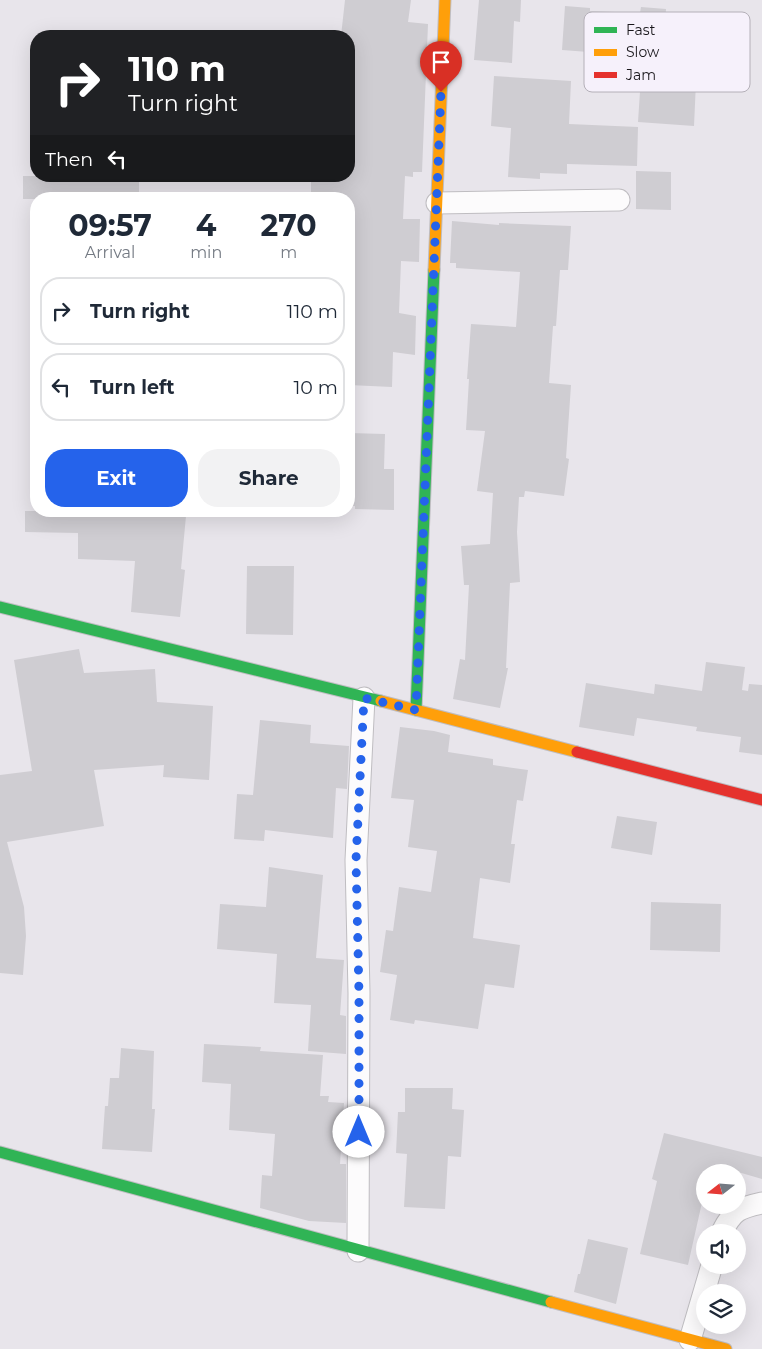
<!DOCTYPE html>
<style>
:root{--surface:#fff;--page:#f2f2f3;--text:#1f2937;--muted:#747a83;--line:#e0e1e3;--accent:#2563eb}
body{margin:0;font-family:Montserrat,sans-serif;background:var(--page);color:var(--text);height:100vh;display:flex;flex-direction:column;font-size:19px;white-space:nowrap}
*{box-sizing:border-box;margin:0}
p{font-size:16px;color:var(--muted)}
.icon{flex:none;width:28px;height:28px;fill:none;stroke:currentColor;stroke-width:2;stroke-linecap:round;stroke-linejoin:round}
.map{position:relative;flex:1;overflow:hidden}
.panel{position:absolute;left:30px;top:192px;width:325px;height:325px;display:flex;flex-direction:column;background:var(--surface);border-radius:20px;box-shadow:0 5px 20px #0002}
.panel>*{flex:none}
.hud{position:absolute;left:30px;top:30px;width:325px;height:152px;border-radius:20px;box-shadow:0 5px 20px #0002;background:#202124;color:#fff;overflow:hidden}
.needle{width:32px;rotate:253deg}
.buttons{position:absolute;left:696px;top:1164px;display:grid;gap:10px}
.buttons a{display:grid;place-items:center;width:50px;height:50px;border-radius:50%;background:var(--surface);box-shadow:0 5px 20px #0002;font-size:25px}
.pin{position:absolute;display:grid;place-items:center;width:42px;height:42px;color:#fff;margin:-51px -21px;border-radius:50% 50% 50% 0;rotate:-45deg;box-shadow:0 0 5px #0007}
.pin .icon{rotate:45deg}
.me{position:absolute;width:55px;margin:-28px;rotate:0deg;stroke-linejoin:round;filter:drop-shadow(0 0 4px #0008)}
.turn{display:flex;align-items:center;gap:18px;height:105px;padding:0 15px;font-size:22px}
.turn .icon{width:65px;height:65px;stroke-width:2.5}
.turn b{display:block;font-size:35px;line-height:42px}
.then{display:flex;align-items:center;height:48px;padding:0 15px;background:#0003;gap:10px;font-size:19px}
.eta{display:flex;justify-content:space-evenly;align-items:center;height:85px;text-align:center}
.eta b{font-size:30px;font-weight:700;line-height:35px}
.action{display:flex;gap:10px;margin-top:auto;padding:10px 15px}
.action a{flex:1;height:58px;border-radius:20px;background:var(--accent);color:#fff;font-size:20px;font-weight:700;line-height:58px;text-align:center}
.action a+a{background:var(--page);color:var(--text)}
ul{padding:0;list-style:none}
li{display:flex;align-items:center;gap:15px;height:68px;margin:0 10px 8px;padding:0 5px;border:2px solid var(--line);border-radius:20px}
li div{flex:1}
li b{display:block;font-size:19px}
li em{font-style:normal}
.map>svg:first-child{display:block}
.building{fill:#cfcdd2}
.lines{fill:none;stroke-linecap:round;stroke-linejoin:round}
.street-casing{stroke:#bfbdc1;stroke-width:23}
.fast-casing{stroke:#bfbdc1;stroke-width:13}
.slow-casing{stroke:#bfbdc1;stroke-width:13}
.jam-casing{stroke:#bfbdc1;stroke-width:13}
.street{stroke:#fcfbfc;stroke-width:21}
.fast{stroke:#30b455;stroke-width:11}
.slow{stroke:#ff9f0a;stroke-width:11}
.jam{stroke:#e5322d;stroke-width:11}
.route{stroke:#2563eb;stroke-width:9;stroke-dasharray:0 16.2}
.key{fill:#f6f1fb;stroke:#b4b0b8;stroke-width:1}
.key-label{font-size:14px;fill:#19171b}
</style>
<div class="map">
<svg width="762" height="1349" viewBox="0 0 762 1349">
<rect width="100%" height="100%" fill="#e8e5eb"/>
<!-- building -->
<path class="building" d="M345,0h66l-3,22 20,2 -6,148h-9v5l-8,-1 -2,43h17l-1,43 -18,-1 -2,52 17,3 -1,39 -22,-3 -1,35 -43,-2v-186h-38v-23h38v-26l3,-31 -3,-1v-82h-8z
M479,0h42l-1,22 -6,-1 -2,42 -38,-3z
M565,6l25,2v3l50,2 1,-6 25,2 -4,71 34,2 -2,44 -56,-4 4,-61 -28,-1 1,-6 -53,-4z
M494,76l77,5 -2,43 69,3 -1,39 -70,-2v10l-27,-1v6l-32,-2 3,-49 -20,-2z
M636,171l35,1v38l-35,-1z
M23,176h116v23h-116z
M452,221l47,4v-2l72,3 -3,44h-8l-4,56h-3l-4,57 22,2 -5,73 3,1 -5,37 -39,-5 -1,6h-5l-2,35 3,50 -10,1 -4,85h2l-8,40 -47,-9 7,-40 5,1 4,-75h-5l-3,-39 29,-2 3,-51 -16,-2 8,-60 -19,-1 3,-51h-2l4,-55 45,3 4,-55 -64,-4v-5h-6z
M349,433l36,1 -1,35h10v41l-39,-1v-3h-6z
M25,511h114l47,5 -5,53 4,1 -5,47 -49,-5 4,-51 -57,-2v-26l-53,-1z
M247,566h47l-1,69 -47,-1z
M79,649l5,24 71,-4 2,33 56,4 -4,74 -46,-3 1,-12 -70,5 10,56 -97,16 17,65 2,29 -3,39 -23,-2v-198l32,-4 -18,-111z
M706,662l39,5 -3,23 6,1 1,-7 13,1v70l-23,-3 2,-15 -45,-6 1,-4 -60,-9 -3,18 -55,-9 7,-44 68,11 1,-10 47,7z
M260,720l51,5 -1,18 39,3 -2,43 -11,-1 -3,50 -68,-8 -1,11 -30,-2 3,-45 16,1z
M400,727l34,4 16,4 -2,17 45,7v6l35,5 -5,31 -6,-1 -6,44h4l-5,39 -30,-5 -7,60 47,7 -6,43 -29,-4 -7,45 -63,-9 -1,4 -24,-4 7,-45 -17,-3 6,-42 7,1 6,-44 32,5 6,-41 -29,-4 6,-47 -23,-2z
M617,816l40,6 -5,33 -41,-7z
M269,867l54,8 -7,83 28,2 -4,55 6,1v38l-38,-3 3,-46 -37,-2 3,-49 -60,-5 3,-45 46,3z
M651,902l70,2 -1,48 -70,-2z
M204,1044l57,3 -1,4 63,4 -3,41h9l-1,6 16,1 -4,61h6v59l-37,-2 -49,-13 2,-33 10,1 3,-42 -46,-4 2,-46 -29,-2z
M121,1048l33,3 -2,58h3l-3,43 -50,-3 3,-43h3l2,-28h9z
M405,1088h48l-1,21 12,1 -3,47 -13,-1 -3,53 -41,-2 3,-53 -11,-1 2,-41h7z
M664,1133l98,24v22l-24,-7h-33v17l-17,76 -48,-11 17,-73 -5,-2z
M588,1239l40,9 -12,56 -42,-12 4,-18h2z"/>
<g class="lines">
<!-- street casing -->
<g class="street-casing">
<path id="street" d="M437,203l182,-3
M722,1232c11,-22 17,-24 40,-29
M358,1251l1,-258 -3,-133 8,-162
M690,1340l22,-75"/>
</g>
<!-- fast casing -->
<g class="fast-casing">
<path id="fast" d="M0,607l381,94
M416,710l18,-440
M0,1152l551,150"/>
</g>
<!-- slow casing -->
<g class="slow-casing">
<path id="slow" d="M434,270l11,-270
M381,701l196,51
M551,1302l175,47"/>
</g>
<!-- jam casing -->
<g class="jam-casing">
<path id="jam" d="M577,752l185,48"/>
</g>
<!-- street -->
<use href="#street" class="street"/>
<!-- fast -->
<use href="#fast" class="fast"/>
<!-- slow -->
<use href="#slow" class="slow"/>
<!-- jam -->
<use href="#jam" class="jam"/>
</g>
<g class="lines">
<!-- route -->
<path class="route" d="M359,1132v-138l-3,-134 8,-162 52,12 25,-618"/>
</g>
<!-- legend -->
<rect x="584" y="12" width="166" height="80" rx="8" class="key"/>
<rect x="594" y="27" width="23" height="6" fill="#30b455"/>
<rect x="594" y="49" width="23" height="7" fill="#ff9f0a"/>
<rect x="594" y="72" width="23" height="6" fill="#e5322d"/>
<g class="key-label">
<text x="626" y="35">Fast</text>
<text x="626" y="57">Slow</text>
<text x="626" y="80">Jam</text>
</g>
</svg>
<div class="buttons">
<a><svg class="needle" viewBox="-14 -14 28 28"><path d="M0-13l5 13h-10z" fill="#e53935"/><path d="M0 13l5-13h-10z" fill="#747a83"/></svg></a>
<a><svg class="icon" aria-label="sound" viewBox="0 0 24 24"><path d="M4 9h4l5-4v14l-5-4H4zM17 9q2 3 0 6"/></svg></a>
<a><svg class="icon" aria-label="layers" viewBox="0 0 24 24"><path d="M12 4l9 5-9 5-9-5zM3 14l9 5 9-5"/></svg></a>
</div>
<div class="pin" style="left:441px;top:92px;background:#d93025"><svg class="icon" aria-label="arrive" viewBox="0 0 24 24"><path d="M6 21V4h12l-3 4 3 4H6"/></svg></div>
<svg class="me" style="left:359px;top:1132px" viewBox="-20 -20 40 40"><circle r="19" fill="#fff"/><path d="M0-13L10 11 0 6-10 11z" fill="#2563eb"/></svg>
<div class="hud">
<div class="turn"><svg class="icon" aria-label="right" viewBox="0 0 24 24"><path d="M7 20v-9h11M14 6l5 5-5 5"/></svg><div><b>110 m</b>Turn right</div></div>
<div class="then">Then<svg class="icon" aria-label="left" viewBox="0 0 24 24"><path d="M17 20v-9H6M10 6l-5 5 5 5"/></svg></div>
</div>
<section class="panel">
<div class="eta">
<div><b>09:57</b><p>Arrival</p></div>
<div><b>4</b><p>min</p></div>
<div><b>270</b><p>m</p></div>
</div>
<ul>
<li><svg class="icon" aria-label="right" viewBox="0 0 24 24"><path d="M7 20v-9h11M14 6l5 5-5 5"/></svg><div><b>Turn right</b></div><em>110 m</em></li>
<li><svg class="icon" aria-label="left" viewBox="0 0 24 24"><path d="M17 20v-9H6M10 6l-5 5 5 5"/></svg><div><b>Turn left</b></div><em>10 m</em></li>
</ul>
<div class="action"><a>Exit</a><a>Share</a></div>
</section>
</div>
